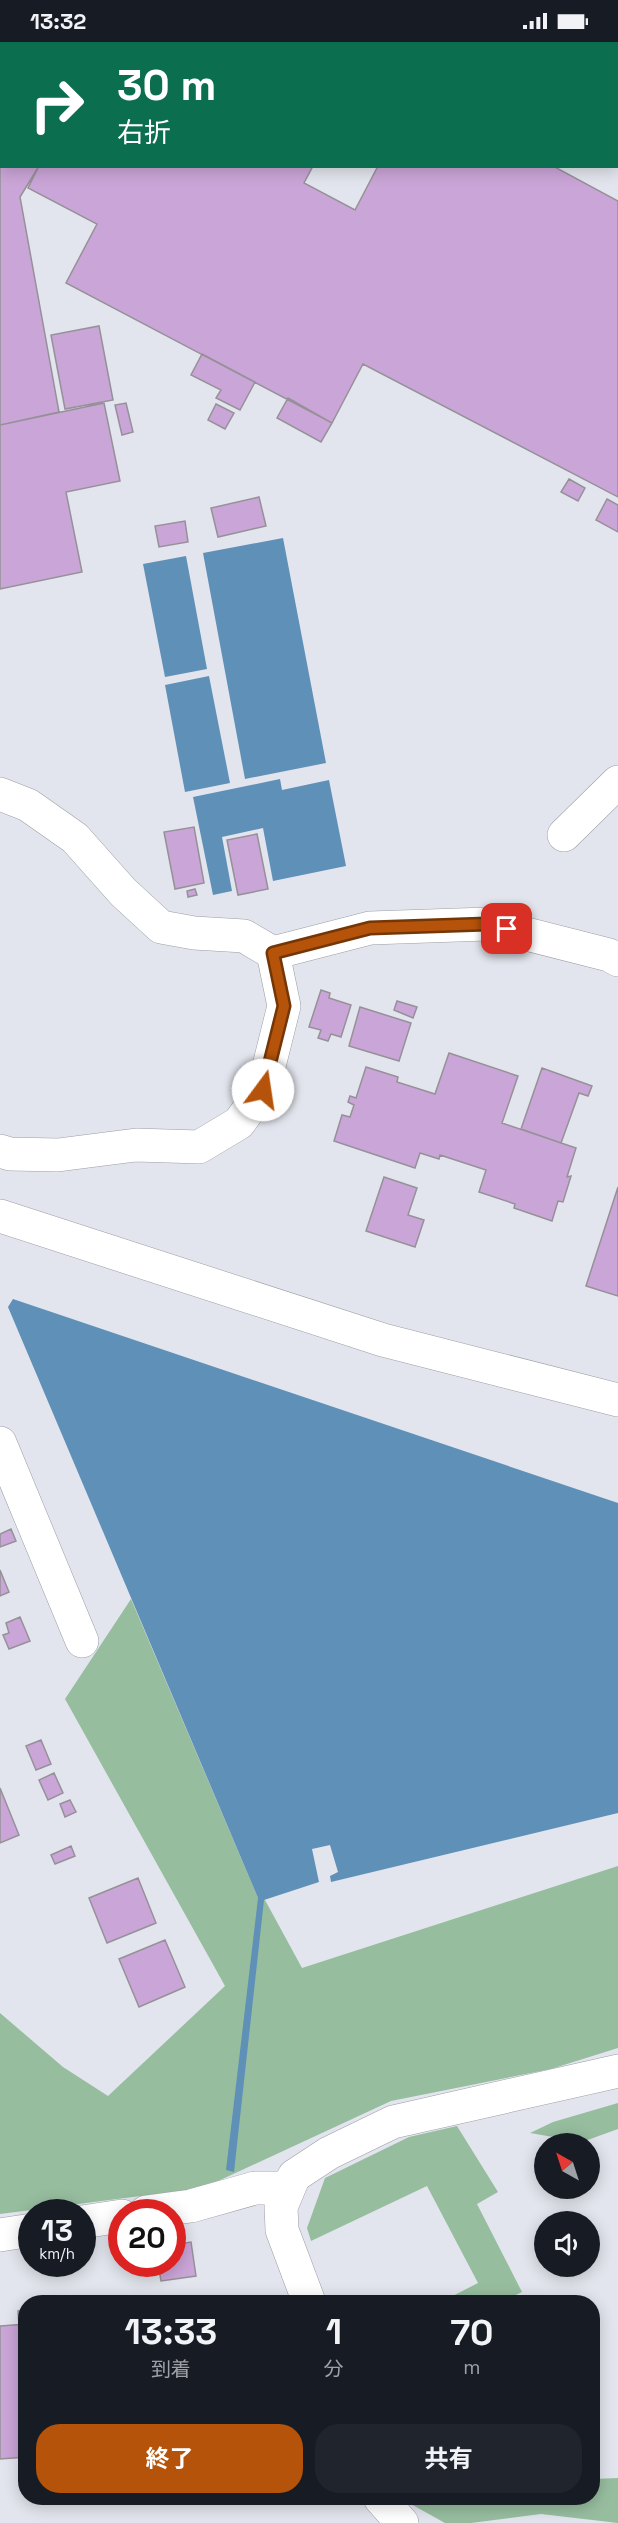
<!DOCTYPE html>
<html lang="ja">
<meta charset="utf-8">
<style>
:root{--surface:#171b24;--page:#20242c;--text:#f1f3f6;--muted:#9ea1a6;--accent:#b45309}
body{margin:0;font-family:"Space Grotesk","Noto Sans JP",sans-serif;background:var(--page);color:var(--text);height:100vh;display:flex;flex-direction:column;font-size:22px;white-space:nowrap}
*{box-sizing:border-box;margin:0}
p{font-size:20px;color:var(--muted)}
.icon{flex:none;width:33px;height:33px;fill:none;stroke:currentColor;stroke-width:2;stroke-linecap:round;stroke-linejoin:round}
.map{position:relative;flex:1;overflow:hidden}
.side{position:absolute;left:18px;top:2253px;width:582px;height:210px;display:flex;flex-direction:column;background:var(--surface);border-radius:24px;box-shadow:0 3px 15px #0003}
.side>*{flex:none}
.guide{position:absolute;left:0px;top:0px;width:618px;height:126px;box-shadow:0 3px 15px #0003;background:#0b6e4f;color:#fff;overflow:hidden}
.needle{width:39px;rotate:321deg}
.fabs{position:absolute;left:534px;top:2091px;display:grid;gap:12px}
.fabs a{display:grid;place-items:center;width:66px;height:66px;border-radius:50%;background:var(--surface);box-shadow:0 3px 15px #0003;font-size:30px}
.speed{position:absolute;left:18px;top:2157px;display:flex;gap:12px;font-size:30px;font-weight:700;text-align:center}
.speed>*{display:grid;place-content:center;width:78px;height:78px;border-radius:50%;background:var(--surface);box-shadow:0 3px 15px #0003;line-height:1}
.speed small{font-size:15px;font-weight:400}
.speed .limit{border:9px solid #d22;background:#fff;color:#111}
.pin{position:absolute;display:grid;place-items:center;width:51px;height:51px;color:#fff;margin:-26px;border-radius:12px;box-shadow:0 3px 9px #0006}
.me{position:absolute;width:66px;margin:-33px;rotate:14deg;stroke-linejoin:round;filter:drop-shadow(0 0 4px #0008)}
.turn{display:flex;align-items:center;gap:21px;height:126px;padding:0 18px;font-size:27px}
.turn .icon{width:78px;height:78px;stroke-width:2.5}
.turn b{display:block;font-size:42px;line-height:51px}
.eta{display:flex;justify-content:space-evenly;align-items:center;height:102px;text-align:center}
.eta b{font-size:36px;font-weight:700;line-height:42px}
.action{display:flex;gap:12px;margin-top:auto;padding:12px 18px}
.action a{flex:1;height:69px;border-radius:24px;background:var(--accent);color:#fff;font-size:24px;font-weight:700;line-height:69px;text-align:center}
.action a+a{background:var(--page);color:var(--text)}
.status{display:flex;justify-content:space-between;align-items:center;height:42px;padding:0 30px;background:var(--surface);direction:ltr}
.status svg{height:16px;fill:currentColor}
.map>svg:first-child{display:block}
.green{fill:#97bd9f}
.water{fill:#5f90b7}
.building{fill:#caa5d7;stroke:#969198;stroke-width:1.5}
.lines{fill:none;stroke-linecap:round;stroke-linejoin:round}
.minor-casing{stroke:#9b9ea5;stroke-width:34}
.minor{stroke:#fff;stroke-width:33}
.route-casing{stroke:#753606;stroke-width:15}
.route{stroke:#b45309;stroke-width:10}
</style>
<div class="status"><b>13:32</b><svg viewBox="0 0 49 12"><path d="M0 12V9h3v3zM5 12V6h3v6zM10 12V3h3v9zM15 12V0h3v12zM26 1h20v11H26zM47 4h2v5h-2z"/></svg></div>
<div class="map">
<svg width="618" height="2481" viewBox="0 0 618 2481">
<rect width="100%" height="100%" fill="#e2e5ed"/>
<!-- green -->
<path class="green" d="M131,1557l127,299 7,2 37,68 316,-102v182l-67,21 -160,32 -188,87 -203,26v-201l63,54 45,29 117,-110 -160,-287z
M618,2061v26l-36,13 -52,-9 23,-11z
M457,2084l41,66 -21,12 45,88 -21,10h-60l37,-19 -51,-97 -116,55 -4,-13 18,-50 84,-41z
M618,2436v45l-77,-9 -70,9h-26l-45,-25h192l1,-19z"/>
<!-- water -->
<path class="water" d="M283,496l43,225 -81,16 -42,-226z
M186,514l21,113 -42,8 -22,-113z
M209,634l21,107 -45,9 -20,-107z
M280,737l2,11 47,-10 17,86 -73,15 -10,-53 -41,9 10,54 -19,4 -20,-98z
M13,1257l605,204v310l-287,69 -1,-6 8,-4 -8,-27 -18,4 7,33 -55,18 -30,272 -8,-2 32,-272 -250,-591z"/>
<!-- building -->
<path class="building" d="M0,0l52,2h-50v122h37l-19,31 39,215 -59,13z
M104,0h127l3,2h-130z
M39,124h274l-9,17 51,27 23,-44h175l65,35v296l-255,-133 -31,59 -266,-140 31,-59 -69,-36z
M99,284l14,74 -48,9 -14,-74z
M202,312l53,28 -15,28 -24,-12 5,-8 -30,-15z
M288,356l44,25 -11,19 -44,-24z
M104,361l16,78 -54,11 16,80 -82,17v-164z
M126,361l7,29 -11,3 -7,-30z
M216,362l18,9 -9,16 -17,-9z
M569,437l16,9 -7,13 -17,-9z
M259,455l7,29 -48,11 -7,-29z
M607,457l11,6v27l-22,-12z
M185,479l3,21 -29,5 -4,-21z
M194,785l10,56 -29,6 -11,-57z
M257,792l11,55 -30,6 -11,-55z
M195,847l2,6 -9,2 -1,-6z
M321,948l9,3 -1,5 22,7 -10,32 -10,-3 -3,7 -10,-3 3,-8 -12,-3z
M397,959l20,6 -4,11 -19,-8z
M360,965l51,16 -12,38 -50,-15z
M449,1011l69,23 -16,47 74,25 -9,29 4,-1 -8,26 -5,-1 -6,20 -38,-13 1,-4 -36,-12 7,-22 -46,-15 -1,4 -19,-6 -5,15 -81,-27 8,-26 8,2 4,-12 -6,-3 2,-6 6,2 10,-31 32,10 -1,5 38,12z
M542,1026l50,18 -4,10 -9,-3 -18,50 -40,-14z
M384,1135l33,11 -9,27 16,5 -9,27 -49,-16z
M618,1145v109l-32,-10z
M11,1487l5,12 -16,6v-13z
M0,1528l9,22 -9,4z
M20,1575l10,24 -21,8 -6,-14 6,-2 -3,-10z
M41,1698l10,24 -15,6 -10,-24z
M54,1731l9,20 -15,7 -9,-20z
M0,1746l19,47 -19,8z
M70,1758l6,12 -11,5 -5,-13z
M71,1804l4,10 -20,8 -4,-9z
M138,1836l18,45 -49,20 -18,-45z
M165,1898l20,47 -46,20 -20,-48z
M191,2200l5,34 -35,5 -3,-17h14v-19z
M26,2268v14l-7,1 -1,-14z
M26,2282v133l-26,2v-133z"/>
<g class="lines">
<!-- minor casing -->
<g class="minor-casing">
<path id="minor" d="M507,0l3,2
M616,58l2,1
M0,752l28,11 47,33 48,54 38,35 33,6 50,3 29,17 11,53 -21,84 -24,33 -40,24 -63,-2 -78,10 -48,-1 -10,-3
M564,793l54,-53
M273,911l97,-25 117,-4 122,31 9,5
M0,1174l383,124 235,60
M0,1401l82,198
M146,2170l45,-6 64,-18h32
M82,2180l40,-6
M0,2193l32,-5
M309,2260l-27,-72 -1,-23 13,-31 35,-23 64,-31 225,-51
M380,2456l22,25"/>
</g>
<!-- minor -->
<use href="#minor" class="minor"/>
</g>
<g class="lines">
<!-- route casing -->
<g class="route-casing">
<path id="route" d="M263,1048l21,-84 -11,-53 97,-25 117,-4 20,5"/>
</g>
<!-- route -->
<use href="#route" class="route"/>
</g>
</svg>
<div class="fabs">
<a><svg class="needle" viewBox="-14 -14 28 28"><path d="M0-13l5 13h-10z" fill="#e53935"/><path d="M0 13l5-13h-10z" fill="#9ea1a6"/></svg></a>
<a><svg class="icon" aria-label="sound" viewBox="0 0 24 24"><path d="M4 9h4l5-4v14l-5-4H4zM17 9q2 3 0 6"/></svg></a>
</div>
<div class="speed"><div>13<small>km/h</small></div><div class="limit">20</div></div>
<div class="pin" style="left:507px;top:887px;background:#d93025"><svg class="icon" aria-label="arrive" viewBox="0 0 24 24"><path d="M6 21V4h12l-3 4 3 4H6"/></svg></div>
<svg class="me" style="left:263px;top:1048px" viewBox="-20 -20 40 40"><circle r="19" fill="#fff"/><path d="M0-13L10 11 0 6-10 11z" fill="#b45309"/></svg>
<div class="guide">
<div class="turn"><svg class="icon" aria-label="right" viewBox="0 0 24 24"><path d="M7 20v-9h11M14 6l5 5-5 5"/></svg><div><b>30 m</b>右折</div></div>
</div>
<section class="side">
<div class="eta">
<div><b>13:33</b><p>到着</p></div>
<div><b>1</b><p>分</p></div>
<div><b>70</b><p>m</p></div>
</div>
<div class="action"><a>終了</a><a>共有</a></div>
</section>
</div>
